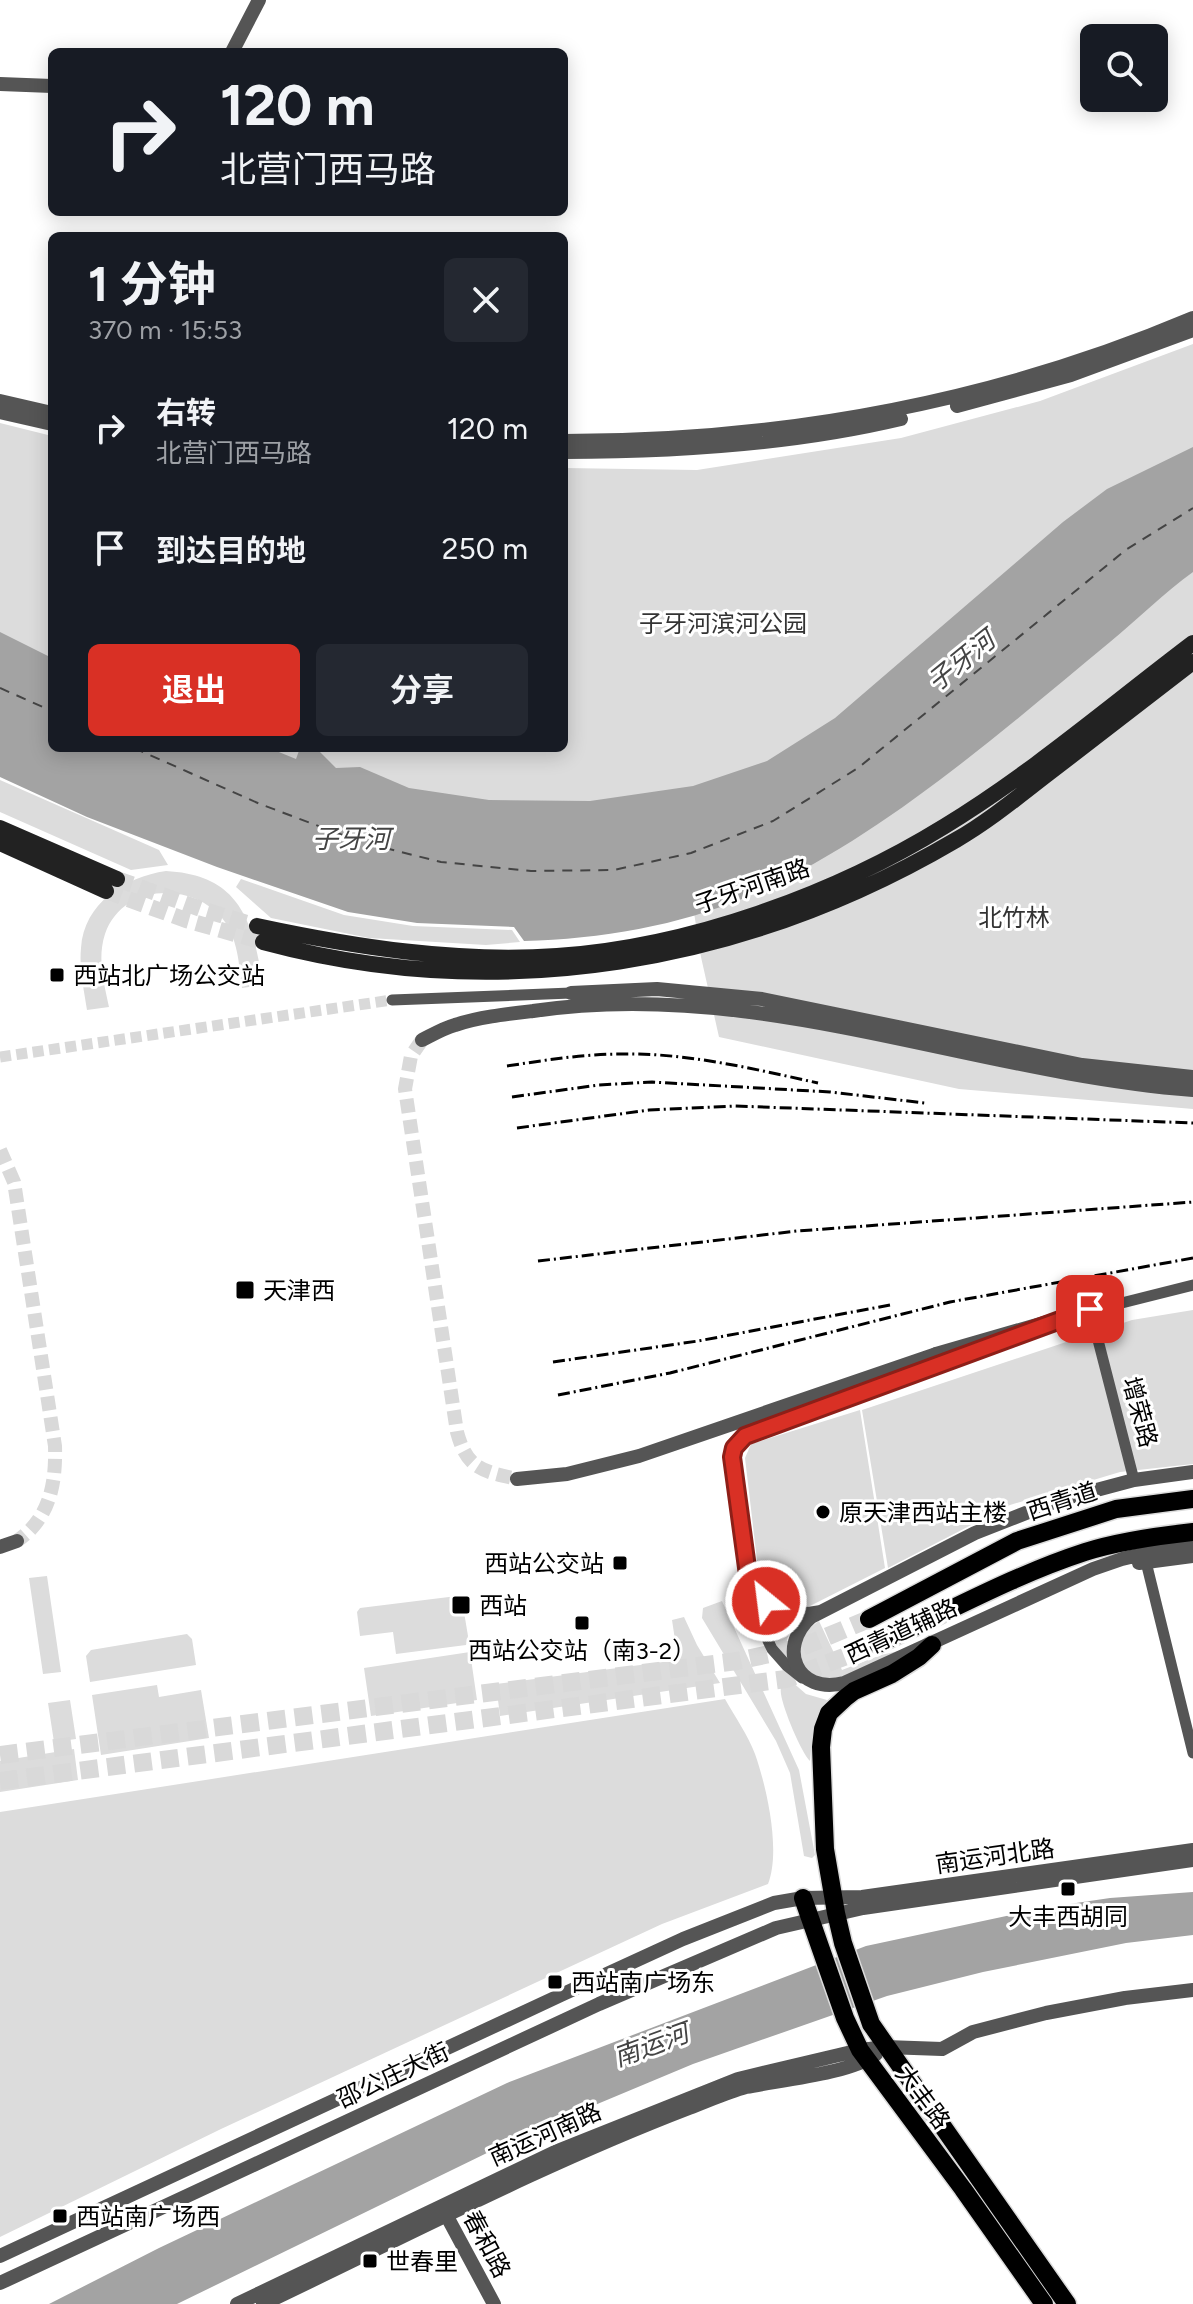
<!DOCTYPE html>
<html lang="zh">
<meta charset="utf-8">
<style>
:root{--surface:#171b24;--page:#242831;--text:#f1f3f6;--muted:#9ea1a6;--accent:#d93025}
body{margin:0;font-family:Figtree,"Noto Sans SC",sans-serif;background:var(--page);color:var(--text);height:100vh;display:flex;flex-direction:column;font-size:30px;white-space:nowrap}
*{box-sizing:border-box;margin:0}
p{font-size:26px;color:var(--muted)}
.icon{flex:none;width:44px;height:44px;fill:none;stroke:currentColor;stroke-width:2;stroke-linecap:round;stroke-linejoin:round}
.map{position:relative;flex:1;overflow:hidden}
.details{position:absolute;left:48px;top:232px;width:520px;height:520px;display:flex;flex-direction:column;background:var(--surface);border-radius:12px;box-shadow:0 4px 20px #0003}
.details>*{flex:none}
.hud{position:absolute;left:48px;top:48px;width:520px;height:168px;border-radius:12px;box-shadow:0 4px 20px #0003;background:#171b24;color:var(--text);overflow:hidden}
.tools{position:absolute;left:1080px;top:24px;display:grid;gap:16px}
.tools a{display:grid;place-items:center;width:88px;height:88px;border-radius:12px;background:var(--surface);box-shadow:0 4px 20px #0003;font-size:40px}
.pin{position:absolute;display:grid;place-items:center;width:68px;height:68px;color:#fff;margin:-34px;border-radius:16px;box-shadow:0 4px 12px #0006}
.me{position:absolute;width:88px;margin:-44px;rotate:331deg;stroke-linejoin:round;filter:drop-shadow(0 0 6px #0008)}
.turn{display:flex;align-items:center;gap:28px;height:168px;padding:0 40px;font-size:36px}
.turn .icon{width:104px;height:104px;stroke-width:2.5}
.turn b{display:block;font-size:56px;line-height:68px}
.round{display:grid;place-items:center;flex:none;width:84px;height:84px;border-radius:12px;background:var(--page)}
.overview{display:flex;align-items:center;justify-content:space-between;height:136px;padding:0 40px}
h1{font-size:48px;font-weight:700;line-height:60px}
.button{display:flex;gap:16px;margin-top:auto;padding:16px 40px}
.button a{flex:1;height:92px;border-radius:12px;background:var(--accent);color:#fff;font-size:32px;font-weight:700;line-height:92px;text-align:center}
.button a+a{background:var(--page);color:var(--text)}
ul{padding:0;list-style:none}
li{display:flex;align-items:center;gap:24px;height:120px;padding:0 40px}
li div{flex:1}
li b{display:block;font-size:30px}
li em{font-style:normal}
.map>svg:first-child{display:block}
.green{fill:#dcdcdc}
.water{fill:#a3a3a3}
.lines{fill:none;stroke-linecap:round;stroke-linejoin:round}
.ferry{stroke:#444;stroke-width:2;stroke-dasharray:10 8;stroke-linecap:butt}
.minor-tunnel{stroke:#d9d9d9;stroke-width:11;stroke-dasharray:11 5.5;stroke-linecap:butt}
.tertiary-tunnel{stroke:#d9d9d9;stroke-width:14;stroke-dasharray:14 7;stroke-linecap:butt}
.secondary-tunnel{stroke:#d9d9d9;stroke-width:16;stroke-dasharray:16 8;stroke-linecap:butt}
.trunk-tunnel{stroke:#d9d9d9;stroke-width:18;stroke-dasharray:18 9;stroke-linecap:butt}
.primary-casing{stroke:#dbdbdb;stroke-width:21}
.trunk-casing{stroke:#dbdbdb;stroke-width:21}
.minor{stroke:#555;stroke-width:11}
.tertiary{stroke:#555;stroke-width:14}
.secondary{stroke:#222;stroke-width:16}
.primary{stroke:#000;stroke-width:18}
.trunk{stroke:#000;stroke-width:18}
.rail{stroke:#000;stroke-width:3;stroke-dasharray:12 4 2 4;stroke-linecap:butt}
.tertiary-bridge{stroke:#555;stroke-width:14}
.route-casing{stroke:#8d1f18;stroke-width:20}
.route{stroke:#d93025;stroke-width:14}
.poi-dot{fill:#000;stroke:#fff;stroke-width:3}
.labels{text-anchor:middle;dominant-baseline:central;stroke-width:6;stroke-linejoin:round;paint-order:stroke}
.park-label{font-size:24px;fill:#333;stroke:#fff}
.street-label{font-size:24px;fill:#000;stroke:#fff}
.poi-label{font-size:24px;fill:#000;stroke:#fff;text-anchor:start}
.water-label{font-size:26px;font-style:italic;fill:#444;stroke:#fff}
</style>
<div class="map">
<svg width="1193" height="2304" viewBox="0 0 1193 2304">
<rect width="100%" height="100%" fill="#fff"/>
<!-- green -->
<path class="green" d="M1193,344v116l-382,294 -247,68 -371,-74h371v-280l133,2 204,-32 139,-37z
M0,423l52,13v242l-52,-25z
M1193,556v553l-234,-20 -240,-52 -18,-80 -9,-57z
M0,780l159,70 9,15 -37,5 -131,-58z
M166,871c75,4 87,51 97,114l-21,3c-3,-23 -4,-51 -20,-70 -31,-37 -100,-34 -117,16 -8,25 -1,49 4,73l-22,3c-3,-20 -8,-41 -6,-62 3,-45 44,-71 85,-77z
M241,879l103,36 69,11 99,4 8,12 -34,3 -117,-7 -98,-20 -35,-31z
M1193,1310v154l-73,8 -110,33 -122,63 -26,-158 270,-90z
M860,1410l25,158 -79,40c-20,3 -40,-13 -47,-31l-14,-119 6,-14z
M47,1576l14,96 -18,2 -14,-96z
M457,1596l5,4 6,36 -2,9 -70,9 -3,-22 -33,4 -3,-24 3,-4z
M756,1597l16,16 24,7 -9,19 -1,18c-16,-15 -25,-39 -30,-60z
M722,1601l77,169 16,85 -3,3 -8,-2 -14,-83 -14,-32 -74,-123 1,-10z
M684,1617l13,28 23,38 -220,33 -4,-32 182,-24 -6,-40z
M819,1621l23,49 39,-15 22,-5c-16,7 -56,28 -69,29 -38,3 -44,-41 -15,-58z
M187,1634l5,5 4,26 -106,17 -4,-26 5,-6z
M470,1652l7,48 -106,16 -7,-48z
M783,1674l23,20 21,6 -14,27 -3,34c-9,-9 -27,-52 -29,-67 -1,-7 1,-13 2,-20z
M157,1685l2,12 42,-7 8,48 -108,17 -9,-60z
M725,1699c10,18 23,36 30,55 12,34 26,97 13,130l-106,40 -441,205 -221,108v-425z
M70,1700l6,39 -22,3 -6,-39z
M74,1749l4,31 -78,12v-31z"/>
<!-- water -->
<path class="water" d="M1193,447v125c-29,21 -55,47 -83,70 -109,90 -231,198 -361,254 -71,30 -148,43 -225,45l-10,-14 -97,-4 -69,-11 -131,-45 -130,-50 -87,-40v-145l52,26v90h217l27,11 4,-11h16l20,20 24,-1 49,21 80,12 101,1 103,-15 74,-25 68,-43 228,-196 44,-33z
M1193,1892v43l-67,8 -143,29 -96,24 -194,68 -165,69 -351,171h-128l110,-56 348,-165 359,-137 183,-39 61,-9z"/>
<g class="lines">
<!-- ferry -->
<path class="ferry" d="M0,688l52,23
M134,748l126,56 101,38 80,20 90,9 83,-1 77,-17 82,-32 85,-53 269,-219 66,-41"/>
<!-- minor-tunnel -->
<path class="minor-tunnel" d="M0,1057l392,-57"/>
<!-- tertiary-tunnel -->
<path class="tertiary-tunnel" d="M422,1040l-11,16 -6,33 52,343c10,37 25,39 60,47
M0,1150l14,32 41,264c1,38 -5,72 -38,95"/>
<!-- secondary-tunnel -->
<path class="secondary-tunnel" d="M117,879l84,30 56,17
M106,891l80,29 77,22"/>
<!-- trunk-tunnel -->
<path class="trunk-tunnel" d="M0,1755l737,-94 65,-14 67,-28
M0,1781l786,-102 92,-35"/>
<!-- primary casing -->
<g class="primary-casing">
<path id="primary" d="M932,1645l-13,12 -27,17 -38,17 -9,7 -16,15 -6,16 -2,18 4,102 11,64 7,30 28,81 196,280
M803,1898l42,120 15,32 103,139 81,115"/>
</g>
<!-- trunk casing -->
<g class="trunk-casing">
<path id="trunk" d="M869,1619l148,-78 99,-32 77,-10
M878,1644c68,-31 136,-69 207,-92 35,-11 71,-16 108,-20"/>
</g>
<!-- minor -->
<path class="minor" d="M392,1000l179,-7
M1090,1309l44,171
M1062,1318l131,-33
M1146,1562l47,191
M753,1583c14,26 36,34 65,28
M802,1678l-15,-12 -15,-17 -16,-33 -24,-159c4,-13 10,-20 22,-26l110,-38 137,-52"/>
<!-- tertiary -->
<path class="tertiary" d="M232,52l27,-52
M0,84l52,2
M0,401l52,12
M957,406l114,-31 122,-45
M0,412l52,12
M564,441c217,0 428,-38 629,-123
M564,452c112,0 228,-7 337,-33
M936,1354l132,-38
M1193,1472l-59,8 -75,20 -84,33 -164,84c-34,30 -15,78 33,66l249,-114 29,-10 71,-17
M0,1547l17,-6
M1139,1563l54,-7
M443,2209l51,95
M0,2256l561,-261 122,-56 91,-36 29,-5 59,-1 331,-47
M0,2283l599,-279 177,-76 87,-20 330,-48
M237,2304l318,-152 183,-73 122,-29 26,-3 56,2 31,-17 73,-19 79,-15 68,-8
M263,2304c141,-67 280,-140 426,-196 19,-7 38,-16 57,-21 34,-7 103,-13 130,-33"/>
<!-- secondary -->
<path class="secondary" d="M0,828l117,51
M0,843l106,48
M257,926c98,21 200,37 300,30 132,-9 276,-61 388,-130 87,-53 166,-121 248,-183
M263,942c237,64 482,22 693,-102 33,-19 63,-44 93,-67 48,-37 96,-74 144,-111"/>
<!-- primary -->
<use href="#primary" class="primary"/>
<!-- trunk -->
<use href="#trunk" class="trunk"/>
<!-- rail -->
<path class="rail" d="M507,1066c39,-6 77,-12 116,-12 66,-1 131,15 195,29
M512,1097l87,-12 53,-3 178,10 95,11
M517,1128l132,-18 86,-4 458,17
M538,1261l259,-30 396,-29
M553,1362l145,-21 192,-36
M558,1395l112,-22 280,-71 243,-44"/>
<!-- tertiary-bridge -->
<path class="tertiary-bridge" d="M571,993l86,-4 105,10 320,66 111,12
M422,1040c10,-5 22,-12 33,-15 24,-8 52,-11 78,-14 224,-34 439,62 660,79
M517,1479l50,-5 72,-18 297,-102"/>
</g>
<g class="lines">
<!-- route casing -->
<g class="route-casing">
<path id="route" d="M766,1601l-18,-26 -16,-118 2,-9 11,-12 345,-127"/>
</g>
<!-- route -->
<use href="#route" class="route"/>
</g>
<!-- markers -->
<g class="poi-dot">
<rect x="49" y="967" width="16" height="16" rx="4"/>
<rect x="235" y="1280" width="20" height="20" rx="4"/>
<circle cx="823" cy="1512" r="8"/>
<rect x="612" y="1555" width="16" height="16" rx="4"/>
<rect x="451" y="1595" width="20" height="20" rx="4"/>
<rect x="574" y="1615" width="16" height="16" rx="4"/>
<rect x="1060" y="1881" width="16" height="16" rx="4"/>
<rect x="547" y="1974" width="16" height="16" rx="4"/>
<rect x="52" y="2208" width="16" height="16" rx="4"/>
<rect x="362" y="2253" width="16" height="16" rx="4"/>
</g>
<g class="labels">
<!-- park labels -->
<g class="park-label">
<text x="723" y="623">子牙河滨河公园</text>
<text x="1014" y="917">北竹林</text>
</g>
<!-- street labels -->
<g class="street-label">
<text transform="translate(752 886) rotate(-19)">子牙河南路</text>
<text transform="translate(1140 1412) rotate(75)">增荣路</text>
<text transform="translate(1062 1501) rotate(-18)">西青道</text>
<text transform="translate(901 1631) rotate(-25)">西青道辅路</text>
<text transform="translate(995 1856) rotate(-8)">南运河北路</text>
<text transform="translate(393 2075) rotate(-25)">邵公庄大街</text>
<text transform="translate(923 2097) rotate(53)">大丰路</text>
<text transform="translate(545 2134) rotate(-24)">南运河南路</text>
<text transform="translate(487 2244) rotate(62)">春和路</text>
</g>
<!-- poi labels -->
<g class="poi-label">
<text x="73" y="975">西站北广场公交站</text>
<text x="263" y="1290">天津西</text>
<text x="839" y="1512">原天津西站主楼</text>
<text x="604" y="1563" text-anchor="end">西站公交站</text>
<text x="479" y="1605">西站</text>
<text x="582" y="1650" text-anchor="middle">西站公交站（南3-2）</text>
<text x="1068" y="1916" text-anchor="middle">大丰西胡同</text>
<text x="571" y="1982">西站南广场东</text>
<text x="76" y="2216">西站南广场西</text>
<text x="386" y="2261">世春里</text>
</g>
<!-- water labels -->
<g class="water-label">
<text transform="translate(961 661) rotate(-39)">子牙河</text>
<text x="351" y="839">子牙河</text>
<text transform="translate(651 2045) rotate(-20)">南运河</text>
</g>
</g>
</svg>
<div class="tools">
<a><svg class="icon" aria-label="search" viewBox="0 0 24 24"><circle cx="10" cy="10" r="6"/><path d="M15 15l6 6"/></svg></a>
</div>
<div class="pin" style="left:1090px;top:1309px;background:#d93025"><svg class="icon" aria-label="arrive" viewBox="0 0 24 24"><path d="M6 21V4h12l-3 4 3 4H6"/></svg></div>
<svg class="me" style="left:766px;top:1601px" viewBox="-20 -20 40 40"><circle r="17" fill="#d93025" stroke="#fff" stroke-width="3"/><path d="M0-11L8 9 0 5-8 9z" fill="#fff"/></svg>
<div class="hud">
<div class="turn"><svg class="icon" aria-label="right" viewBox="0 0 24 24"><path d="M7 20v-9h11M14 6l5 5-5 5"/></svg><div><b>120 m</b>北营门西马路</div></div>
</div>
<section class="details">
<div class="overview"><div><h1>1 分钟</h1><p>370 m · 15:53</p></div><a class="round"><svg class="icon" aria-label="close" viewBox="0 0 24 24"><path d="M6 6l12 12M18 6L6 18"/></svg></a></div>
<ul>
<li><svg class="icon" aria-label="right" viewBox="0 0 24 24"><path d="M7 20v-9h11M14 6l5 5-5 5"/></svg><div><b>右转</b><p>北营门西马路</p></div><em>120 m</em></li>
<li><svg class="icon" aria-label="arrive" viewBox="0 0 24 24"><path d="M6 21V4h12l-3 4 3 4H6"/></svg><div><b>到达目的地</b></div><em>250 m</em></li>
</ul>
<div class="button"><a>退出</a><a>分享</a></div>
</section>
</div>
